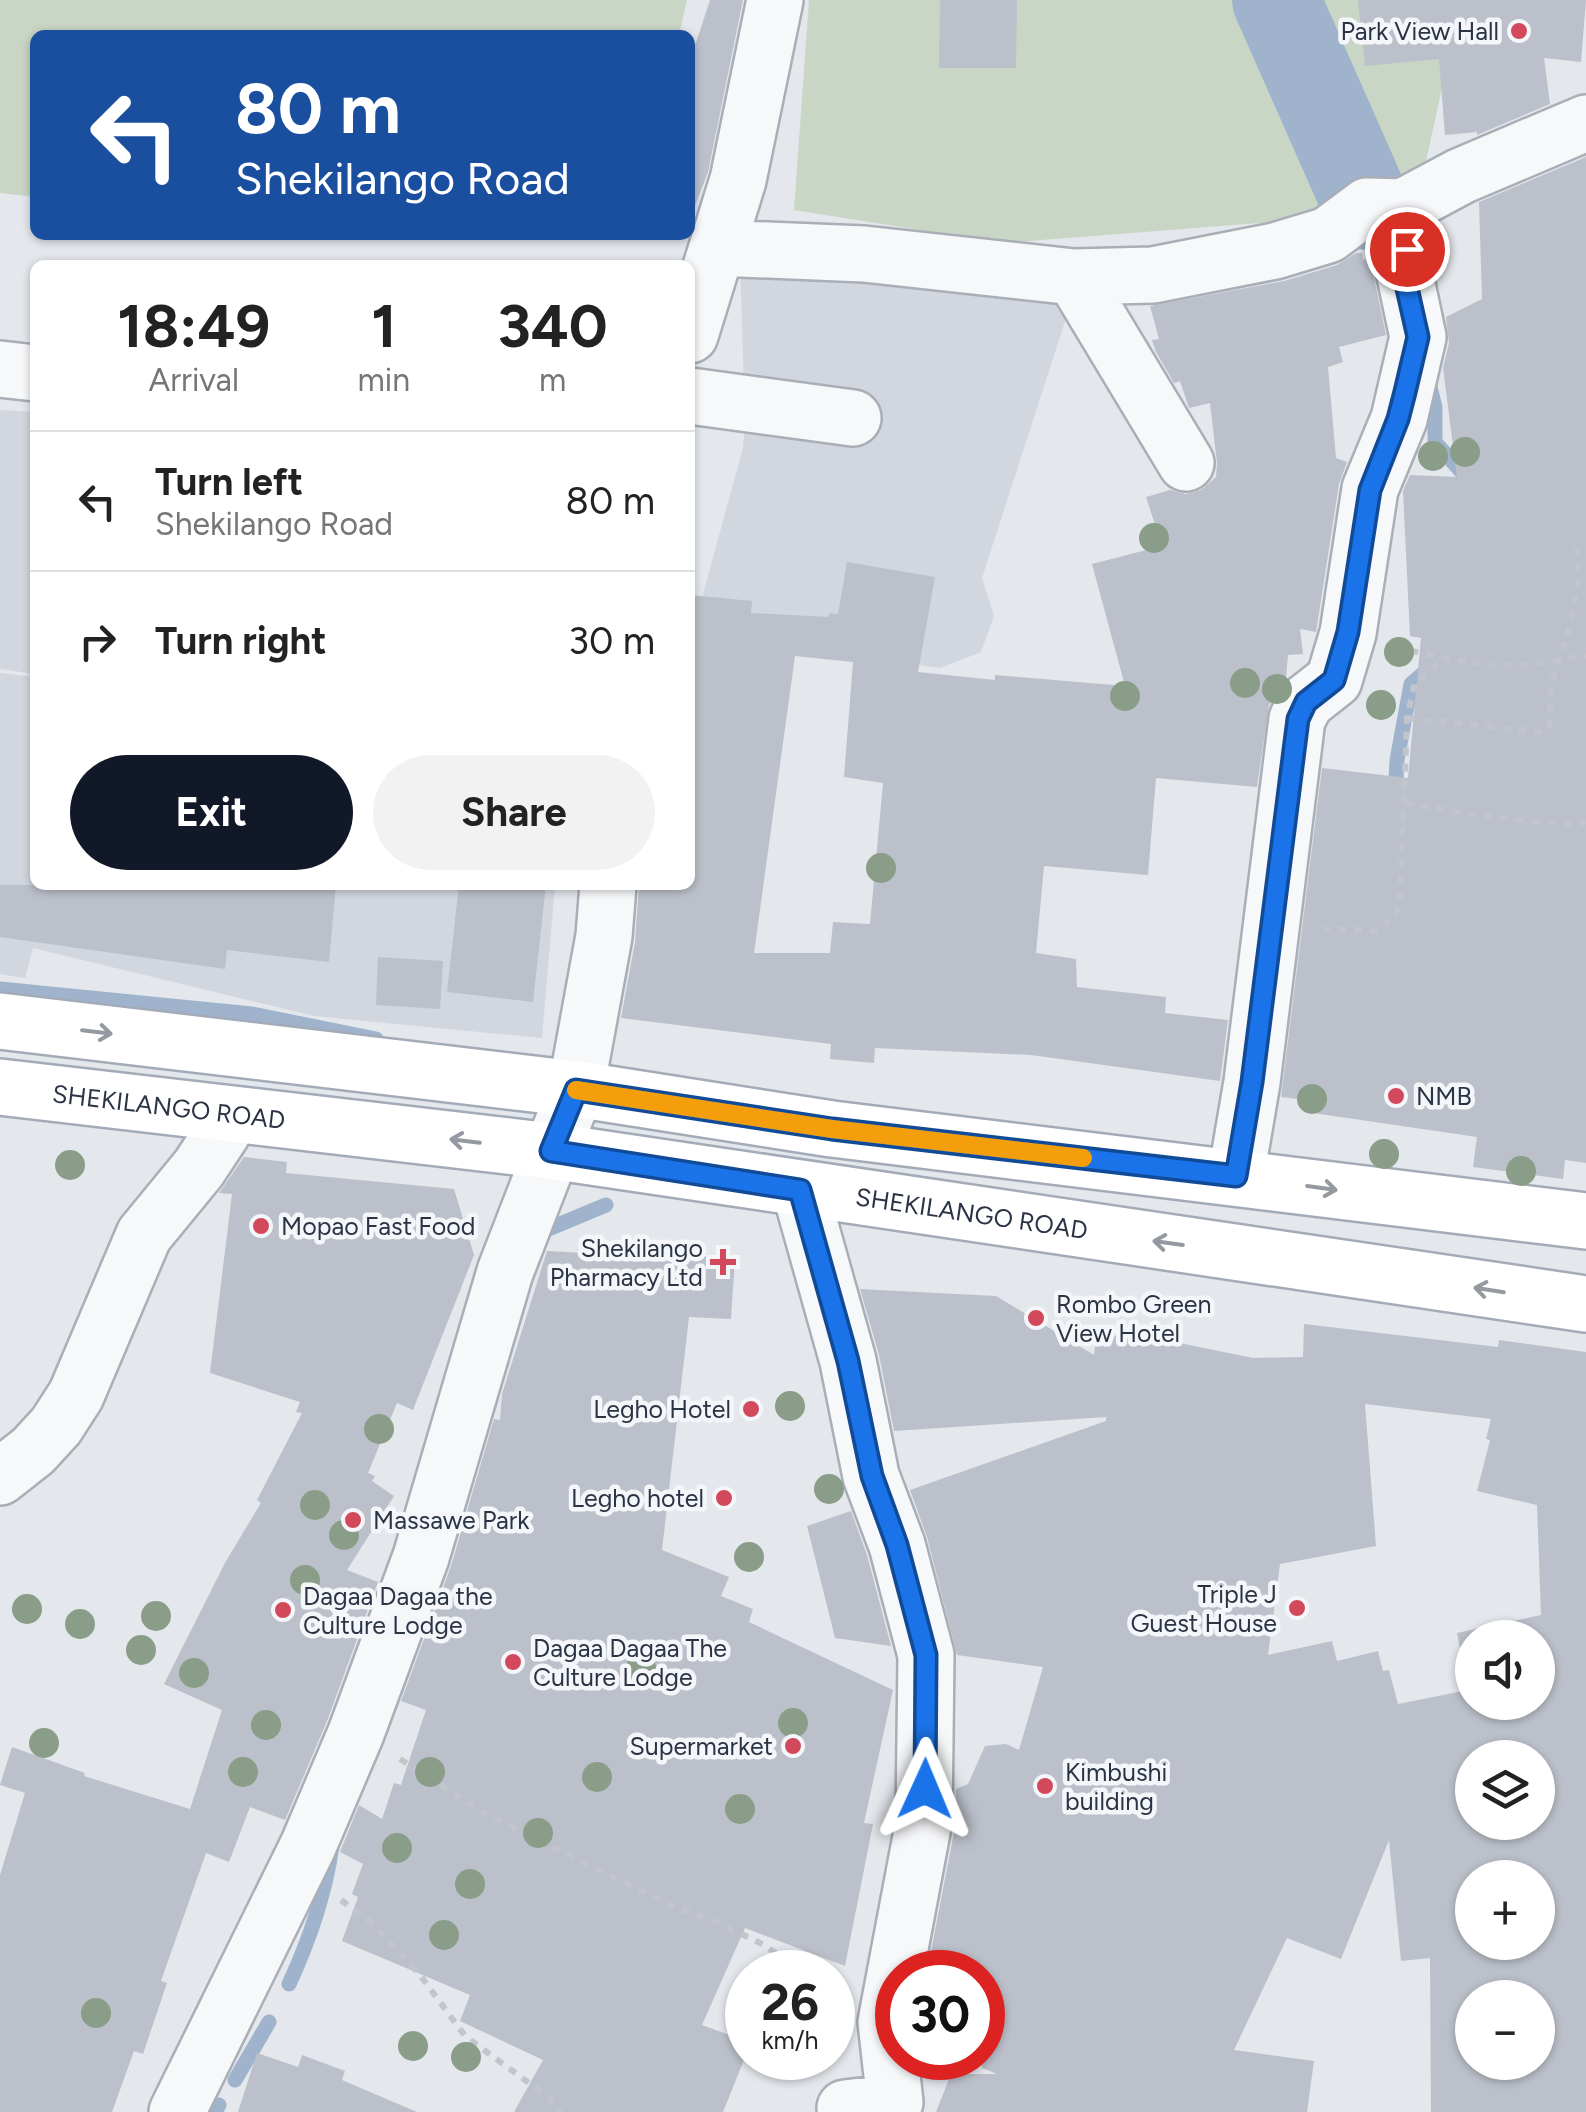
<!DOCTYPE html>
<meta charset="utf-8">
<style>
:root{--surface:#fff;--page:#f2f2f2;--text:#222;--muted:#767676;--line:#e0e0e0;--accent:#111827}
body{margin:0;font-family:Figtree,sans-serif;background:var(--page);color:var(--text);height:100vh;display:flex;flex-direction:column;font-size:38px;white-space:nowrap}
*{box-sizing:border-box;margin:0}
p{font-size:32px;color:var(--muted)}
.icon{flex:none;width:55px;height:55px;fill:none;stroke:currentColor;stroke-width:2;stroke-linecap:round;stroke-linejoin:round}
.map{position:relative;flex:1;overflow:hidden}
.details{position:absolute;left:30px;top:260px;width:665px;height:630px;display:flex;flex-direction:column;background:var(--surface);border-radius:15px;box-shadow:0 2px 8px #0004}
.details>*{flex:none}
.guide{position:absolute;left:30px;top:30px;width:665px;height:210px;border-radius:15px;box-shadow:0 2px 8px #0004;background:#1a4fa0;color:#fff;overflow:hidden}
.tools{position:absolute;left:1455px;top:1620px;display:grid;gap:20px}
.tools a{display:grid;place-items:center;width:100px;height:100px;border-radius:50%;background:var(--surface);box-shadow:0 2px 8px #0004;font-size:50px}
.speed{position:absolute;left:725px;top:1950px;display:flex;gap:20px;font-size:50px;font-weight:700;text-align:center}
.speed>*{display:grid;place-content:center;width:130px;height:130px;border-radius:50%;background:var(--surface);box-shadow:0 2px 8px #0004;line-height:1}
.speed small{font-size:25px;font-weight:400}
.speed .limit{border:15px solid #d22;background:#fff;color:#111}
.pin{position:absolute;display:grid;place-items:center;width:85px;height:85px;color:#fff;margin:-42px;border:5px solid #fff;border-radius:50%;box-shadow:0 2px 10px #0007}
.me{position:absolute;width:110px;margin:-55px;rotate:1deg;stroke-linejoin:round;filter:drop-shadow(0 0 8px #0008)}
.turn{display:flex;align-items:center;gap:35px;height:210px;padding:0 40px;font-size:45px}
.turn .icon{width:130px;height:130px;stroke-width:2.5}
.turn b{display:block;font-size:70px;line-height:85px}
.eta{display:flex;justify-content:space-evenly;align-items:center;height:170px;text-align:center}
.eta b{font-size:60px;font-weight:700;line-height:70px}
.cta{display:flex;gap:20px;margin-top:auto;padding:20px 40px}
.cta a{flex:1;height:115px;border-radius:60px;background:var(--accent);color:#fff;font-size:40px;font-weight:700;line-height:115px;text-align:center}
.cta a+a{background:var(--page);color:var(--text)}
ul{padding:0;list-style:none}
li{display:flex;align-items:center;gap:30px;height:140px;padding:0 40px;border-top:2px solid var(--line)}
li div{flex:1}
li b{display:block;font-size:38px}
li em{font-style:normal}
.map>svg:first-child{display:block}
.built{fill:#d2d6de}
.green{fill:#c9d6c5}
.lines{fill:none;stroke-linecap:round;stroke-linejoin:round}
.stream{stroke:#9fb4cc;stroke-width:15}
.river{stroke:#9fb4cc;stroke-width:88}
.building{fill:#bbc0ca;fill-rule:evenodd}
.minor-casing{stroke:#a9aeb7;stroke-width:60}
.major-casing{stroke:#a3abb8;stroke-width:60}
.path{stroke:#c2c5cb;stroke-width:6;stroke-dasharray:8 8;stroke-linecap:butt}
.minor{stroke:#f7f8fa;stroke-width:55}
.major{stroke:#fff;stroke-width:55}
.tree{fill:#899d89}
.oneway{stroke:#959aa2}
.route-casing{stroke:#114b97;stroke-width:25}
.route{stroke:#1a73e8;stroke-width:18}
.slow{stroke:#f59e0b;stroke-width:18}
.poi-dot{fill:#d1495b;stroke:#f4f6f9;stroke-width:4}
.labels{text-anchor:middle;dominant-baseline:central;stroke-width:9;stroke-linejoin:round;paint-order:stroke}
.poi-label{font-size:25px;fill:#2b3445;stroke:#f4f6f9;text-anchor:start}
.street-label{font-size:25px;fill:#2b3445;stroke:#f4f6f9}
</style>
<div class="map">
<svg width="1586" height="2112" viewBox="0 0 1586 2112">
<rect width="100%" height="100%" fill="#e4e7ec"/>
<!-- built -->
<path class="built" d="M740,262l330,44 -88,272 12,38 -13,36 -41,16 -248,-34 51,-186 2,-26z
M0,410l35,2v262l-35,-5z
M0,673l35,4v208h520l-13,153 -228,-22 -281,-68 -8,30 -25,-4z"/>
<!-- green -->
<path class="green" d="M0,0h687l-8,35h-644v162l-35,-4z
M809,0h640l-7,88 -16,73 -53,35 -88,25 -283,22 -208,-33z"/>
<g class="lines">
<!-- stream -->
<path class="stream" d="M1428,379l7,28v35l32,36
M1395,797l2,-37 14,-76 21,-18
M0,989l252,25 124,25
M540,1240l6,-10 60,-25
M289,1984c21,-45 36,-89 43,-138
M235,2080l34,-58
M215,2112l4,-7"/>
<!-- river -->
<path class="river" d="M1276,0l91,206"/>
</g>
<!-- building -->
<path class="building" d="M710,0h33l-35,172 -17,44 -1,-155z
M940,0h77l-1,68h-77z
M1358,0h228l-5,62 -37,-4 6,46 -73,31v-3l-32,3 -6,-76 -74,7z
M1586,157v1006l-21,-3 -2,19 -90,-12 4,-30 -164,-24 2,-12 -34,-4 41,-329 86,10 13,-140 -11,-2 -7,-145 7,-16 47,2 -14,-109 6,-25 -3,-26 36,-18 -3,-97z
M1356,253h6l1,7 7,-2 16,77 -47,12 4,15 -15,5 8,91 11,4 -8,22 -22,142 -1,6 -16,-3 3,25 -15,1 -2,23 -17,27 -12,82 -101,-9 -8,97 -104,-9 -8,87 40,6 1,28 89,10 -1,16 63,7 -8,61 -189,-26 -156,-7 -1,15 -44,-4 1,-15 -210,-26 14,-76 4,-57h51v-290l62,6 -1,12 78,4v-4l9,1 9,-52 88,15 -17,95 77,8v-5l130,11 -33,-122 70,-18 -16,-49 24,-7 16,4 15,-4 15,-13 1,-14 -7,-60 -21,5 -9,-27 -6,2 -18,-31 -4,-12 7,-1 -9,-33 134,-25 53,-16zM795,656l58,6 -9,115 39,6 -13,141 -37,-2 -3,31h-76z
M0,885h336l-7,77 -102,-12 -2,19 -225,-32z
M459,885h87l-13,117 -86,-10z
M378,957l65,4 -3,48 -64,-4z
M244,1157l43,5 -1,11 168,16 20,66 -61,155 -16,-7 -29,70 7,3 -3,5 22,15 -47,74 31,12 -51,139 -42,99 -35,-13 -21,55 -23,-9 -45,128 6,2 -24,71 -9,-3 -22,61h-112v-237l25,-82 -25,-8 12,-38 73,26 -1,3 106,33 32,-99 -58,-26 62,-123 35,-58 -4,-3 45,-87 -6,-1 4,-10 -90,-29 22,-179 -13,-1z
M625,1250l110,8 -4,61 -42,-2 -27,233 67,27 -8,19 32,13 -4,13 144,68 -29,133 9,1 -28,142 -100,-38 -43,97 46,17v8l-25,62h-209l29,-52 -83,-39 10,-26 -128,-54 16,-44 -6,-3 11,-30 -23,-12 19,-47 23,14 12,-36 7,2 25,-75 -25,-9 50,-135 43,-147 6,1 2,-26 45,-143 78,4z
M860,1289l136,7 98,59 3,-21 63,5 93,19 50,-1 1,-33 194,23 1,-7 87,12v760h-155l-1,-154 -29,3 -12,-121 -48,119 -54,-21 -53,112 80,11 -7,51h-371l15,-38h46l-15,-6v-96h-55l28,-145 1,-38 12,-5 17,-38 21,-2 13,6 24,-83 -86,-12 -30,-118 -17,-47 196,-69v-4l-212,14 -15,-76zM1365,1404l126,15 -5,20 4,1 -13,51 60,14 4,110 -84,18 11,57 -70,14 -9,-34 -6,1 -5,-20 -41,10 -5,-20 -64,14 12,-91 96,-18zM1472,1638h66v64h-66zM1472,1758h66v64h-66zM1472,1878h66v64h-66zM1472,1998h66v64h-66z
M851,1511l16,44 24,91 -56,-8 -28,-112z
M257,2053l41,14 4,-12 43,16 -3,9 75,32h-179z"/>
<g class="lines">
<!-- minor casing -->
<g class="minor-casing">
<path id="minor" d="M717,248l147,6 210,23 79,-2 122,-24 53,-16 39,-29 36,1 58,-31 125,-53
M1074,277l112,186
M690,335l48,-155 37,-180
M0,369l35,4
M690,396l163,22
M1236,1176l16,-94 45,-363 9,-17 28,-22 14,-47 22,-144 29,-70 19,-82 -15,-71 4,-17 -9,-21 5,-21
M800,1190l48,171 23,115 26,69 29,110 -2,166 -38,201 9,80 -50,6 1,4
M0,1477l33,-26 23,-25 20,-31 68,-160 55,-67 23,-35 8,-19
M177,2112l131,-266 48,-113 65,-176 84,-285 71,-183 28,-153 4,-51"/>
</g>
<!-- major casing -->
<g class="major-casing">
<g id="major">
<path d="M0,1021l576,68 256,40 754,92"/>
<path id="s1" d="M0,1087l551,64 1035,153"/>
</g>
</g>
<!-- path -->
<path class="path" d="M1395,646c46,14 96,21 144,18 15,-1 31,-7 47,-8
M1407,718l136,14 6,-4 2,-41 19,-62 9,-47 -2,-35
M1405,803l76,13 98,9 7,-5
M1322,928l56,3 18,-17 4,-13 7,-183 8,-36 16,-9 9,-13
M400,1759l82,53 188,93 51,19 43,21 39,27
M341,1900l31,23 48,52 45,61 83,61 13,15"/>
<!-- minor -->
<use href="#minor" class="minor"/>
<!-- major -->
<use href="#major" class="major"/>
</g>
<!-- trees -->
<g class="tree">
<circle cx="1465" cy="452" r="15"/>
<circle cx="1433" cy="456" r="15"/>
<circle cx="1154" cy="538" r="15"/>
<circle cx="1399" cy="652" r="15"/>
<circle cx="1245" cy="683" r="15"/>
<circle cx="1277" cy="689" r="15"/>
<circle cx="1125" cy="696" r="15"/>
<circle cx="1381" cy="705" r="15"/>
<circle cx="881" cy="868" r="15"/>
<circle cx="1312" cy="1099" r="15"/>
<circle cx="1384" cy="1154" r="15"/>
<circle cx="70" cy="1165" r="15"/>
<circle cx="1521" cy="1171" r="15"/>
<circle cx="790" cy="1406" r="15"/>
<circle cx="379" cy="1429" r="15"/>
<circle cx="829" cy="1489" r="15"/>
<circle cx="315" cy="1505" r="15"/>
<circle cx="344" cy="1535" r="15"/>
<circle cx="749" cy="1557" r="15"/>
<circle cx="305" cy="1580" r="15"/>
<circle cx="27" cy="1609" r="15"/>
<circle cx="156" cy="1616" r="15"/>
<circle cx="80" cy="1624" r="15"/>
<circle cx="141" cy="1650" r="15"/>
<circle cx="641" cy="1668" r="15"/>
<circle cx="194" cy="1673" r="15"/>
<circle cx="793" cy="1723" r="15"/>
<circle cx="266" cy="1725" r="15"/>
<circle cx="44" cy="1743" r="15"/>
<circle cx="243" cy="1772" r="15"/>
<circle cx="430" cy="1772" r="15"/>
<circle cx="597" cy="1777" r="15"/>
<circle cx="740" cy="1809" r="15"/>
<circle cx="538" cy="1833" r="15"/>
<circle cx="397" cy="1848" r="15"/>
<circle cx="470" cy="1884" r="15"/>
<circle cx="444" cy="1935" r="15"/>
<circle cx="96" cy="2013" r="15"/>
<circle cx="413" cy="2046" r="15"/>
<circle cx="466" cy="2057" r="15"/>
</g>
<!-- one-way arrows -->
<defs><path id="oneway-shaft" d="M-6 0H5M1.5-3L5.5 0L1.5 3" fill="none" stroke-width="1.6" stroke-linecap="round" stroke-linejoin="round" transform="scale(2.5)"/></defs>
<g class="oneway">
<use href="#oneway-shaft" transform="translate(97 1032) rotate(7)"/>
<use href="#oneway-shaft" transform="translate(465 1141) rotate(-173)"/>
<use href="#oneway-shaft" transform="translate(1322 1188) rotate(8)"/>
<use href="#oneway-shaft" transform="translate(1168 1243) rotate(-172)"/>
<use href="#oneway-shaft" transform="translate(1489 1290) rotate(-171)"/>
</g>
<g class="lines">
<!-- route casing -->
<g class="route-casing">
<path id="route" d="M925,1789l1,-134 -29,-110 -25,-69 -24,-115 -48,-171 -249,-39 25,-61 256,39 404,47 16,-94 46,-363 8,-17 28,-22 14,-48 22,-142 28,-71 7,-27 13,-55 -16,-71 5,-17"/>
</g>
<!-- route -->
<use href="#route" class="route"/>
<!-- slow -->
<path class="slow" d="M576,1090l256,39 251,29"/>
</g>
<!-- markers -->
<g class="poi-dot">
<circle cx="1519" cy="31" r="10"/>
<circle cx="1396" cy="1096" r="10"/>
<circle cx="261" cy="1226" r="10"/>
<path d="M718 1247h10v10h10v10h-10v10h-10v-10h-10v-10h10z"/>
<circle cx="1036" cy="1318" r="10"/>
<circle cx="751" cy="1409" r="10"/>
<circle cx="724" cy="1498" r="10"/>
<circle cx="353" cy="1520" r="10"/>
<circle cx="1297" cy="1608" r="10"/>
<circle cx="283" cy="1610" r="10"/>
<circle cx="513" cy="1662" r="10"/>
<circle cx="793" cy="1746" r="10"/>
<circle cx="1045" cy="1786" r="10"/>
</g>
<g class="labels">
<!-- poi labels -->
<g class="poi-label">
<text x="1499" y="31" text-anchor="end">Park View Hall</text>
<text x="1416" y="1096">NMB</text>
<text x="281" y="1226">Mopao Fast Food</text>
<text x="703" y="1248" text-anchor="end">Shekilango<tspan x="703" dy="29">Pharmacy Ltd</tspan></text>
<text x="1056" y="1304">Rombo Green<tspan x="1056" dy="29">View Hotel</tspan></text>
<text x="731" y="1409" text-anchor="end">Legho Hotel</text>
<text x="704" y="1498" text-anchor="end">Legho hotel</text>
<text x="373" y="1520">Massawe Park</text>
<text x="1277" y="1594" text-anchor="end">Triple J<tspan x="1277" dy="29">Guest House</tspan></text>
<text x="303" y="1596">Dagaa Dagaa the<tspan x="303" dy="29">Culture Lodge</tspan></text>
<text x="533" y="1648">Dagaa Dagaa The<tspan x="533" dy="29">Culture Lodge</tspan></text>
<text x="773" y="1746" text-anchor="end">Supermarket</text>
<text x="1065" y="1772">Kimbushi<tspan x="1065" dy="29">building</tspan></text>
</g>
<!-- street labels -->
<g class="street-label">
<text stroke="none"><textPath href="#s1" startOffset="170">SHEKILANGO ROAD</textPath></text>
<text stroke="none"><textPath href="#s1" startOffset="980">SHEKILANGO ROAD</textPath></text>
</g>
</g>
</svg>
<div class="tools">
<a><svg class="icon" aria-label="sound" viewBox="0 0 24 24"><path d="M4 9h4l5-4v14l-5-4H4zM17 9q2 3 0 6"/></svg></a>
<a><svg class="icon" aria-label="layers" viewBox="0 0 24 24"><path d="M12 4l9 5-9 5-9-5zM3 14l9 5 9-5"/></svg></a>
<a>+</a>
<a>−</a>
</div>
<div class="speed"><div>26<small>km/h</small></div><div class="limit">30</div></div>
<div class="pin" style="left:1407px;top:249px;background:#d93025"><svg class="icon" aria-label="arrive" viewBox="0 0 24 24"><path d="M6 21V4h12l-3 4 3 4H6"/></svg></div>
<svg class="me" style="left:925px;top:1789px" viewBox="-20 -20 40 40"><path d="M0-17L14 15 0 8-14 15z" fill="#1a73e8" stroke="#fff" stroke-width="4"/></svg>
<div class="guide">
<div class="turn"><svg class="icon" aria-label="left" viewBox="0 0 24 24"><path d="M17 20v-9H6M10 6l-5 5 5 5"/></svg><div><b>80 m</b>Shekilango Road</div></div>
</div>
<section class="details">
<div class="eta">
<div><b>18:49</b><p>Arrival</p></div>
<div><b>1</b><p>min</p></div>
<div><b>340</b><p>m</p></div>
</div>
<ul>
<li><svg class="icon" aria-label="left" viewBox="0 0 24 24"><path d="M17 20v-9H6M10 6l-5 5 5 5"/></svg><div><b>Turn left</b><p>Shekilango Road</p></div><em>80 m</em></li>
<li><svg class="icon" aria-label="right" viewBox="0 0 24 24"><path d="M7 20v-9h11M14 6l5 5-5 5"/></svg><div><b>Turn right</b></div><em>30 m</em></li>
</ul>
<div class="cta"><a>Exit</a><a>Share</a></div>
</section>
</div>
